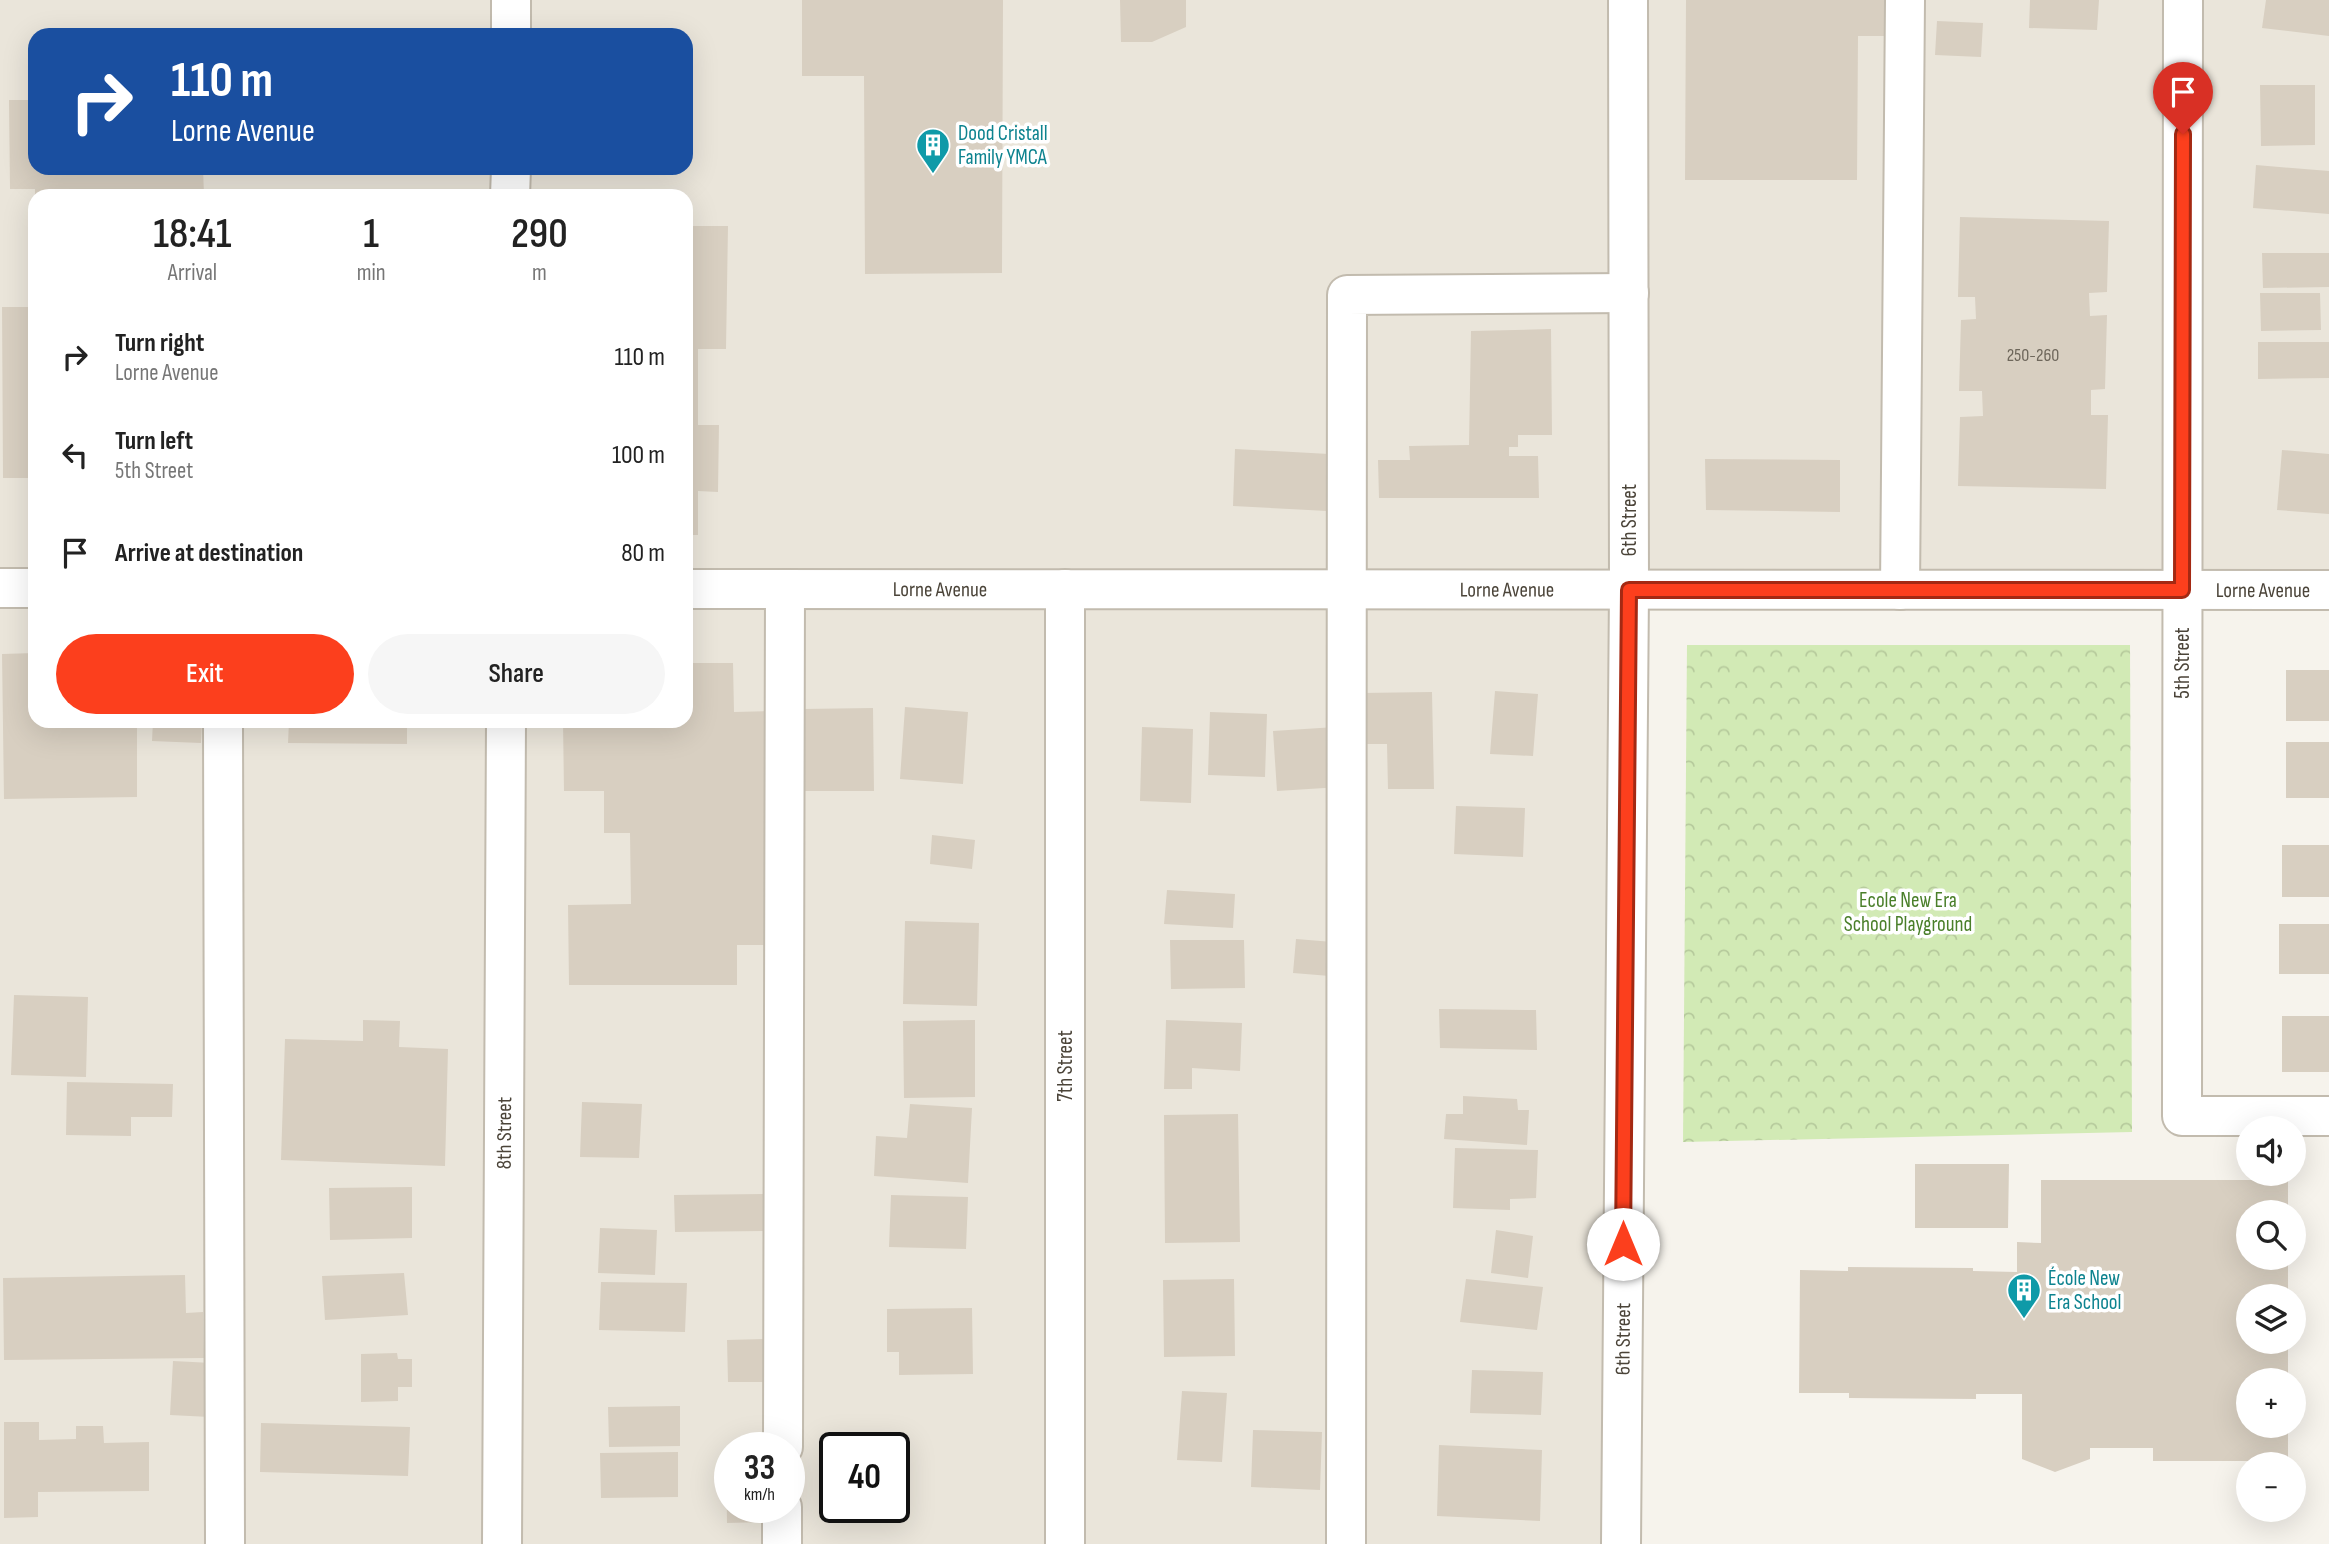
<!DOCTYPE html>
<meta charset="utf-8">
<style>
:root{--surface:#fff;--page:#f6f6f6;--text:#222;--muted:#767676;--accent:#fc3f1d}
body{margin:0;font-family:"Sofia Sans Condensed",sans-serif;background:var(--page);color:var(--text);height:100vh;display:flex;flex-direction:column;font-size:26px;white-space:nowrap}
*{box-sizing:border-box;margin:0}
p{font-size:23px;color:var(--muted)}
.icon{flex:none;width:38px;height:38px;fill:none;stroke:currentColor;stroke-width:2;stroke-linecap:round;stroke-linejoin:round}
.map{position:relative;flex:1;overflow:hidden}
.side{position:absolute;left:28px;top:189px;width:665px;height:539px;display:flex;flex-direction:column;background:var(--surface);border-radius:21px;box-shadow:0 7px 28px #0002}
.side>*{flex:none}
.banner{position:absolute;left:28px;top:28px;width:665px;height:147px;border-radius:21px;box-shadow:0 7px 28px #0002;background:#1a4fa0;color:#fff;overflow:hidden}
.fabs{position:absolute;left:2236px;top:1116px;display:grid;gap:14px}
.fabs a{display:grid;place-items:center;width:70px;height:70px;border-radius:50%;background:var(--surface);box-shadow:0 7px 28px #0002;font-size:35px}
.speed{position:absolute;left:714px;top:1432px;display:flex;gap:14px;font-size:35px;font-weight:700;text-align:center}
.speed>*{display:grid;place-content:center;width:91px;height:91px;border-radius:50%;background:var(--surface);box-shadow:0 7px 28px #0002;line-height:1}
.speed small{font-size:18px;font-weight:400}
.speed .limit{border:4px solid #111;border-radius:10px;background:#fff;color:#111}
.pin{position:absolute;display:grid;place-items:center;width:60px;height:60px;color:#fff;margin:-72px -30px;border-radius:50% 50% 50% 0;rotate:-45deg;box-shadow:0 0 7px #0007}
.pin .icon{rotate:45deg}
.me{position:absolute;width:77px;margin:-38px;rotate:0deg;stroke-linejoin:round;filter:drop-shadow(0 0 5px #0008)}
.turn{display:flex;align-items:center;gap:24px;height:147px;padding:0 28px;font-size:32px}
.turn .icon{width:91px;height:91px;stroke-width:2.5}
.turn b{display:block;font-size:49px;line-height:60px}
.eta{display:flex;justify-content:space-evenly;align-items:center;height:119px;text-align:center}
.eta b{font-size:42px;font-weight:600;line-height:49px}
.primary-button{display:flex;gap:14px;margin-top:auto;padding:14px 28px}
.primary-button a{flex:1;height:80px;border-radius:42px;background:var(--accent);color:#fff;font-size:28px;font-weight:600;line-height:80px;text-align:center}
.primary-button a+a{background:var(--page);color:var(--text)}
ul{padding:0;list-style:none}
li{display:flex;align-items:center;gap:21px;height:98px;padding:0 28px}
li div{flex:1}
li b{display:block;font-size:26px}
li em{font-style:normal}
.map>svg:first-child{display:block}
.residential{fill:#eae5da;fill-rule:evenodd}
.park{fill:url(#park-crowns)}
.building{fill:#d8cfc1}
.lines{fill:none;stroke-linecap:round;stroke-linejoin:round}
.minor-casing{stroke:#c2bbae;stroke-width:42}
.minor{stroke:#fff;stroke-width:38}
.route-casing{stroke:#a42913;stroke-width:18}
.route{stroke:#fc3f1d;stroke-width:12}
.labels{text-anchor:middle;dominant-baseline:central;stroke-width:7;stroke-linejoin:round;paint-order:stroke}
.number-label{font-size:18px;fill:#6e675b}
.culture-label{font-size:21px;fill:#0d838f;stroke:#fff;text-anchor:start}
.street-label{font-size:21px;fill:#4b4439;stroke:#fff}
.park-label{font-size:21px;fill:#4a7f2a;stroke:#fff}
</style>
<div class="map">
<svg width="2329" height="1544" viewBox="0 0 2329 1544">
<defs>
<pattern id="park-crowns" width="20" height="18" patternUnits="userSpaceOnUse" patternTransform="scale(1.75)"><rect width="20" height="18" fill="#d2eab5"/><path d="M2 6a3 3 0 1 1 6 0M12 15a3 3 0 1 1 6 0" fill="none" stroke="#b6ca9c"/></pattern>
</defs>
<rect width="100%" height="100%" fill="#f6f3ec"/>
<!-- residential -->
<path class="residential" d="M0,0h2329v572l-707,-2 -1,974h-1621zM35,35h651v133h-651zM35,196h651v525h-651zM730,1447h59v60h-59zM835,1447h59v60h-59z"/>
<!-- park -->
<path class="park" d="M1687,645h443l2,487 -449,10z"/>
<!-- building -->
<path class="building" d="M802,0h201l-1,273 -137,1 -1,-198h-62z
M1120,0h66v27l-34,15h-31z
M1686,0h204v36h-32l-1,144h-172z
M2030,0h69l-2,30 -68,-2z
M2266,0h63v36l-67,-8z
M1937,21l46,2 -2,34 -46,-2z
M2260,85h55v60l-54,1z
M9,100h26v68h168l1,27 -169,1v-7h-25z
M2256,165l73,6v43l-76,-6z
M1960,217l149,4 -2,71 -18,1 1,23 17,-1 -2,74 -14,1v25h17l-2,74 -148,-3 2,-69 23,-1 -1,-25h-23l2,-71 15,-1 -1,-22h-17z
M686,226h42l-2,123h-28v76h21l-1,67 -20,-1v44h-12z
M2262,253h67v34l-66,1z
M2260,293h60l1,37 -60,1z
M2,307h33v171h-32z
M1551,329l1,106h-34v12h-9v9h29l1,42h-160l-1,-38h32l-1,-14 60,-1 2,-114z
M2258,342h71v36l-71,1z
M1235,449l94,5 -2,57 -94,-5z
M2282,450l47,4v60l-52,-4z
M1705,459l135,1v52l-134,-2z
M35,653v68h102v76l-133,2 -2,-145z
M686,663h47l1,49 43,-1v234h-40v40h-168l-1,-80 63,-1 -1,-71h-26v-42h-40l-1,-70h123z
M2286,670h43v51h-43z
M1495,691l43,3 -5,62 -43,-2z
M1432,692l2,97h-46l-1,-45h-25l-1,-51z
M905,707l63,5 -5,72 -63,-5z
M873,708l1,83h-71l-1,-82z
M1210,712l57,2 -2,63 -57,-2z
M153,721h49l-1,22 -49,-2z
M289,721h118v23l-119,-1z
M1142,727l51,2 -2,74 -51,-2z
M1336,727l4,60 -63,4 -4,-60z
M2286,742h43v56h-43z
M1456,806l69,2 -2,49 -69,-3z
M932,835l43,5 -3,29 -42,-5z
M2282,845h47v52h-47z
M1167,890l68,4 -2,34 -69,-4z
M905,921l74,2 -2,83 -74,-2z
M2279,924h50v50h-50z
M1296,939l37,3 -3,34 -37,-3z
M1170,940h74l1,48 -74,1z
M14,995l74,2 -2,80 -75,-2z
M1439,1009l97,1 1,40 -97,-2z
M2282,1016h47v56h-47z
M363,1020l37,1 -1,26 49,2 -3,117 -164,-6 4,-121 78,2z
M975,1020v77l-71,1 -1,-77z
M1166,1020l76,3 -2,48 -48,-3v21h-28z
M67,1082l106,2 -1,33h-41v19l-65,-1z
M1463,1096l54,3 1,11h11l-2,35 -83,-6 2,-25h17z
M582,1102l60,2 -3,54 -59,-1z
M910,1104l62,4 -4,75 -94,-7 2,-40 31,2z
M1238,1114l2,128 -75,1 -1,-128z
M1455,1148l83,2 -2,48 -26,1v11l-57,-2z
M1915,1164h94l-1,64h-93z
M2041,1180h247v33h-39v45h39v39h-39v45h39v39h-39v45h39v35h-135v-13h-63v11l-35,13 -33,-13v-65h-46v5l-127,-1v-5h-50l1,-123 48,1v-4l125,1v3l44,1v-30l24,1z
M412,1187v51l-82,2 -1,-52z
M771,1194v37l-96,1 -1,-37z
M891,1195l77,2 -2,52 -77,-2z
M600,1228l57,2 -2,45 -57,-2z
M1496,1230l37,6 -5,42 -37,-5z
M404,1273l4,42 -83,5 -3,-44z
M185,1275l1,38 17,-1 1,46 -200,2 -1,-82z
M1234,1279l1,77 -71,1 -1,-77z
M1466,1279l77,8 -6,43 -77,-8z
M601,1282l86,1 -2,49 -86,-2z
M972,1308l1,66 -74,1v-23h-12v-43z
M767,1339l1,43h-40l-1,-42z
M397,1353l1,6h14v28h-14v14l-37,1v-48z
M173,1361l39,2 -2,54 -40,-2z
M1472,1370l71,2 -2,43 -71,-2z
M1182,1391l45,2 -5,69 -45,-2z
M680,1406v40l-71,1 -1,-40z
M4,1422h35v18l37,-1v-13h27l1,17 45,-1v49l-111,1v25l-34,1z
M261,1423l149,4 -2,49 -148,-4z
M1253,1430l69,2 -2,58 -69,-3z
M1439,1445l103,5 -2,71 -103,-5z
M726,1448h4v59h39v15l-42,1z
M678,1452v45l-77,1 -1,-45z"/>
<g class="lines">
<!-- minor casing -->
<g class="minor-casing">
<g id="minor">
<path d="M511,0v35"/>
<path d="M2183,0l-1,1116h147"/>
<path d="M510,196l1,-28"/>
<path d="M0,588h35"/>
<path id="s1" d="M686,589l1643,1"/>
<path d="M1065,589v955"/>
<path d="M1900,590l5,-590"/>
<path d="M223,721l2,823"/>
<path d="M783,1447l2,-858"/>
<path id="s2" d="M502,1544l4,-823"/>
<path d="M782,1544v-37"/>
<path d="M1346,1544l1,-1249 282,-2"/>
<path id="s3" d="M1621,1544l8,-954 -1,-590"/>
</g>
</g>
<!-- minor -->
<use href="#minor" class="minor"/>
</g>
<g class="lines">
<!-- route casing -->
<g class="route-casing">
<path id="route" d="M1623,1244l6,-654h553l1,-456"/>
</g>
<!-- route -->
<use href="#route" class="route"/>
</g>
<!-- icons -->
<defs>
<g id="building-pin" transform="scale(1.75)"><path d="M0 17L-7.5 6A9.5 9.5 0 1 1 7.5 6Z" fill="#0f9aa8" stroke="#fff"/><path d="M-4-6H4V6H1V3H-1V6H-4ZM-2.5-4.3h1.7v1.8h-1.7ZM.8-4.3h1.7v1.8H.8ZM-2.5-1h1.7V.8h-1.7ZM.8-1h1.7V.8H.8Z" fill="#fff"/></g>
</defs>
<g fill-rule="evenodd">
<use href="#building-pin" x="933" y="145"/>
<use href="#building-pin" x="2024" y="1290"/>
</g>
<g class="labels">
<!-- number labels -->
<g class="number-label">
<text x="2033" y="355">250-260</text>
</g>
<!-- culture labels -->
<g class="culture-label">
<text x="958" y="133">Dood Cristall<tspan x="958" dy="24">Family YMCA</tspan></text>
<text x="2048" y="1278">École New<tspan x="2048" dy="24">Era School</tspan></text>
</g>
<!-- street labels -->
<g class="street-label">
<text transform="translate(1629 520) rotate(-90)">6th Street</text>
<text stroke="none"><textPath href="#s1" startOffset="254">Lorne Avenue</textPath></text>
<text stroke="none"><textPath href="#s1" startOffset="821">Lorne Avenue</textPath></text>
<text stroke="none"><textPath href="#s1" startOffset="1577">Lorne Avenue</textPath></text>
<text transform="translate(2182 663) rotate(-90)">5th Street</text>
<text transform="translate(1065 1066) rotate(-90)">7th Street</text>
<text stroke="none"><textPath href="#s2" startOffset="411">8th Street</textPath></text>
<text stroke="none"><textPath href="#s3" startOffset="205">6th Street</textPath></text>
</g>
<!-- park labels -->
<g class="park-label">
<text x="1908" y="900">Ecole New Era<tspan x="1908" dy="24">School Playground</tspan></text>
</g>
</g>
</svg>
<div class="fabs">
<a><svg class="icon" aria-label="sound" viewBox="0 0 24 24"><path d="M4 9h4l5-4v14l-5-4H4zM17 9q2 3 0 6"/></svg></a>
<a><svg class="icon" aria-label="search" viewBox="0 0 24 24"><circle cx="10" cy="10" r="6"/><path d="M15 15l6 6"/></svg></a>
<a><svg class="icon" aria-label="layers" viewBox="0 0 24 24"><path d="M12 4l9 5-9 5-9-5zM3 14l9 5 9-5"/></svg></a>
<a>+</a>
<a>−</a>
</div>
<div class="speed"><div>33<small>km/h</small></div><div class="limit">40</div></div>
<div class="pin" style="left:2183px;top:134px;background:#d93025"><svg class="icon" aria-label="arrive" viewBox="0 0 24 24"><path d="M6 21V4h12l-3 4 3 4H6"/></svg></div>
<svg class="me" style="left:1623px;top:1244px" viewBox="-20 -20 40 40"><circle r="19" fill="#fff"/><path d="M0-13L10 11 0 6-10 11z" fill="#fc3f1d"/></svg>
<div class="banner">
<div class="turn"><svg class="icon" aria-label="right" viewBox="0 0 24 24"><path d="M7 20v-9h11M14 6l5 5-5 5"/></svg><div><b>110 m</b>Lorne Avenue</div></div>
</div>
<section class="side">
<div class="eta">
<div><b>18:41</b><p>Arrival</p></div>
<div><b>1</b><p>min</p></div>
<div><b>290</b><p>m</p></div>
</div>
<ul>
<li><svg class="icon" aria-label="right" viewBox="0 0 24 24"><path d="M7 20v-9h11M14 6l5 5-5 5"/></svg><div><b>Turn right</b><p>Lorne Avenue</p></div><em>110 m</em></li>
<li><svg class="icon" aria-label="left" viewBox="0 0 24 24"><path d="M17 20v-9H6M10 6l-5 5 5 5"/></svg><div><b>Turn left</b><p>5th Street</p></div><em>100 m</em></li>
<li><svg class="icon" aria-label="arrive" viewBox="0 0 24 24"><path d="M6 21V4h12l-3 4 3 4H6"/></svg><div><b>Arrive at destination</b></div><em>80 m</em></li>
</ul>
<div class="primary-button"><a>Exit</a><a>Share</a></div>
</section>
</div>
